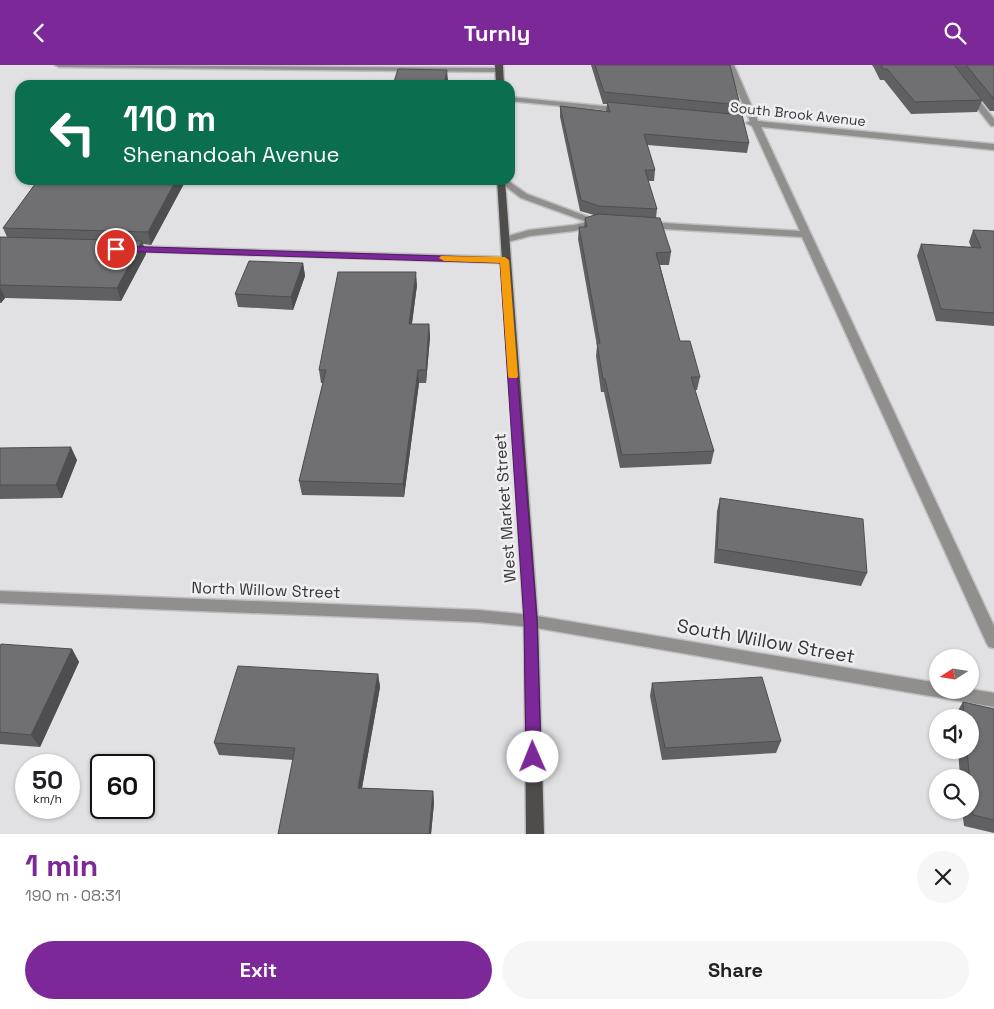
<!DOCTYPE html>
<meta charset="utf-8">
<style>
:root{--surface:#fff;--page:#f6f6f6;--text:#202124;--muted:#757577;--accent:#7c2898}
body{margin:0;font-family:"Space Grotesk",sans-serif;background:var(--page);color:var(--text);height:100vh;display:flex;flex-direction:column;font-size:19px;white-space:nowrap}
*{box-sizing:border-box;margin:0}
p{font-size:16px;color:var(--muted)}
.icon{flex:none;width:28px;height:28px;fill:none;stroke:currentColor;stroke-width:2;stroke-linecap:round;stroke-linejoin:round}
.map{position:relative;height:769px;overflow:hidden}
.side{display:flex;flex-direction:column;background:var(--surface);flex:1}
.side>*{flex:none}
.guide{position:absolute;left:15px;top:15px;width:500px;height:105px;border-radius:15px;box-shadow:0 1px 4px #0004;background:#0b6e4f;color:#fff;overflow:hidden}
.needle{width:32px;rotate:258deg}
.controls{position:absolute;left:929px;top:584px;display:grid;gap:10px}
.controls a{display:grid;place-items:center;width:50px;height:50px;border-radius:50%;background:var(--surface);box-shadow:0 1px 4px #0004;font-size:25px}
.speed{position:absolute;left:15px;top:689px;display:flex;gap:10px;font-size:25px;font-weight:700;text-align:center}
.speed>*{display:grid;place-content:center;width:65px;height:65px;border-radius:50%;background:var(--surface);box-shadow:0 1px 4px #0004;line-height:1}
.speed small{font-size:12px;font-weight:400}
.speed .limit{border:2px solid #111;border-radius:8px;background:#fff;color:#111}
.pin{position:absolute;display:grid;place-items:center;width:42px;height:42px;color:#fff;margin:-21px;border:2px solid #fff;border-radius:50%;box-shadow:0 1px 5px #0007}
.me{position:absolute;width:55px;margin:-28px;rotate:359deg;stroke-linejoin:round;filter:drop-shadow(0 0 4px #0008)}
.turn{display:flex;align-items:center;gap:18px;height:105px;padding:0 25px;font-size:22px}
.turn .icon{width:65px;height:65px;stroke-width:2.5}
.turn b{display:block;font-size:35px;line-height:42px}
.round{display:grid;place-items:center;flex:none;width:52px;height:52px;border-radius:26px;background:var(--page)}
.headline{display:flex;align-items:center;justify-content:space-between;height:85px;padding:0 25px}
h1{font-size:30px;font-weight:700;line-height:38px;color:var(--accent)}
.primary-button{display:flex;gap:10px;margin-top:auto;padding:10px 25px}
.primary-button a{flex:1;height:58px;border-radius:30px;background:var(--accent);color:#fff;font-size:20px;font-weight:700;line-height:58px;text-align:center}
.primary-button a+a{background:var(--page);color:var(--text)}
header{display:flex;justify-content:space-between;align-items:center;height:65px;padding:0 25px;background:var(--accent);color:#fff;font-size:22px;font-weight:700}
.map>svg:first-child{display:block}
.lines{fill:none;stroke-linecap:round;stroke-linejoin:round}
.minor-casing{stroke:#bfbfc1;stroke-width:3}
.major-casing{stroke:#bfbfc1;stroke-width:3}
.minor{fill:#908f8e;fill-rule:evenodd}
.major{fill:#4f4d4b;fill-rule:evenodd}
.wall{fill:#605f62}
.shaded-wall{fill:#4e4e50}
.building{fill:#706f72;stroke:#4e4e50}
.route{fill:#7c2898;stroke:#511a63}
.slow{fill:#f59e0b}
.labels{text-anchor:middle;dominant-baseline:central;stroke-width:5;stroke-linejoin:round;paint-order:stroke}
.far-street-label{font-size:14px;fill:#363537;stroke:#efeef1}
.street-label{font-size:16px;fill:#363537;stroke:#efeef1}
.near-street-label{font-size:19px;fill:#363537;stroke:#efeef1}
</style>
<header><svg class="icon" aria-label="back" viewBox="0 0 24 24"><path d="M15 5l-7 7 7 7"/></svg>Turnly<svg class="icon" aria-label="search" viewBox="0 0 24 24"><circle cx="10" cy="10" r="6"/><path d="M15 15l6 6"/></svg></header>
<div class="map">
<svg width="994" height="769" viewBox="0 0 994 769">
<rect width="100%" height="100%" fill="#e1e1e4"/>
<g class="lines">
<!-- minor casing -->
<g class="minor-casing">
<path id="minor" d="M55,0l444,3 4,2 -4,2 -440,-5z
M726,0h8l24,56 236,23v6l-233,-23 233,499v22l-5,-1 -3,-5 -184,-405 -155,-9 -5,-3 5,-3 153,9 -48,-105 -6,-3 4,-2z
M943,0h8l43,54v7h-3z
M510,32l113,11 4,2 -4,2 -113,-11z
M497,115h10l20,14 75,28 -2,2 -26,7 -44,5 -26,7 -3,-1v-4l28,-8 45,-5 13,-3 -66,-24z
M128,181l377,11 5,3 -5,3 -380,-12v-4z
M0,526l478,19 53,5 407,68v7l32,-1 24,4v14l-463,-80 -53,-5 -478,-19z"/>
</g>
<!-- major casing -->
<g class="major-casing">
<path id="major" d="M495,0h8l1,20h-8z
M497,115h8l33,441 6,213h-18l-2,-213z"/>
</g>
<!-- minor -->
<use href="#minor" class="minor"/>
<!-- major -->
<use href="#major" class="major"/>
</g>
<!-- wall -->
<path class="wall" d="M591,0h139l10,40 -1,10 10,28 -2,10 -100,-8 8,25 -1,11h-6l9,28 -1,9 15,34 -2,13h-9l20,76 20,36 -3,13h-2l19,61 -3,13 -91,4 -16,-76h-3l-5,-36 1,-10 -19,-107 1,-12h5l1,-9 9,-3 -14,-4 -20,-94v-11l46,5 1,-7h-4z
M872,0h122v46h-4l-8,-10 -5,11 -66,2 -27,-34h-4l-6,-12z
M38,115h148l-35,65 -8,-1 3,10 -25,47 -116,-3 -4,5h-1v-66h7l-4,-9z
M973,165l21,1v95l-58,-5 -19,-65 4,-12 50,3 -2,-5z
M303,198l2,13 -12,34 -55,-3 -3,-13z
M417,220l-5,39h17l1,13 -4,46h-7l-15,114 -102,-2 -3,-14 24,-98h-2l-2,-13z
M0,383l77,12 -15,38 -62,1z
M720,433l147,75 -6,13 -147,-23 3,-52z
M0,581l72,3 7,13 -39,85 -40,-3z
M378,609l2,13 -18,101 71,3 1,12 -3,31h-153l15,-74 -74,-5 -5,-12z
M652,618l129,58 -5,12 -114,7 -12,-64z
M963,637l31,7v124l-30,-7 -2,-16h8v-33h-10l-2,-27h12v-33h-15v-2z"/>
<!-- shaded-wall -->
<path class="shaded-wall" d="M447,5l1,11 -1,4h-3z
M176,115h10l-35,65 -3,-13z
M142,176l4,13 -25,47 -4,-13z
M303,198l2,13 -12,34 -2,-13z
M416,207l1,13 -7,52 -1,-13z
M0,222l5,11 -4,5 -1,-3z
M429,259l1,13 -4,46v-13z
M418,305l1,13 -15,114 -1,-13z
M71,382l6,13 -15,38 -6,-13z
M72,584l7,13 -39,85 -9,-12z
M378,609l2,13 -20,112 -2,-11z
M433,726l1,12 -3,31h-2z"/>
<!-- building -->
<path class="building" d="M595,0h135l10,40 -136,-13z
M881,0h73l28,35 -67,2 -28,-33h-4z
M966,0h28v34z
M398,4l49,1 -3,15h-51z
M607,37l135,13 7,28 -105,-9 11,36h-10l12,39 -58,-3 -18,-6 -21,-94 50,6z
M38,115h138l-28,52 -145,-4z
M598,149l62,4 11,34 -15,1 24,88h10l10,36h-9l23,74 -92,4 -17,-76h-2l-6,-36h3l-21,-116h8l-2,-9z
M973,165l21,1v82l-53,-4 -20,-65 60,4z
M0,172l142,4 -25,47 -117,-3z
M249,196l54,2 -12,34 -56,-3z
M338,207h78l-7,52h20l-3,46h-8l-15,114 -104,-3 27,-111h-7z
M71,382l-15,38h-56v-37z
M720,433l143,21 4,54 -150,-24z
M1,579l71,5 -41,86 -31,-3v-86z
M238,601l140,8 -20,114 75,3 -4,43h-151l17,-86 -81,-5z
M762,612l19,64 -116,7 -13,-65z
M963,637l31,7v111l-21,-5 -6,-65h3v-33h-6z"/>
<!-- route -->
<path class="route" d="M116,181l392,12 29,363 4,136 -2,5 -6,2 -5,-2 -2,-5 -2,-136 -24,-358 -387,-12 -1,-2z"/>
<!-- slow -->
<path class="slow" d="M441,191l64,1 4,3 9,116 -1,2h-8l-1,-2 -8,-113 -56,-2 -5,-3z"/>
<g class="labels">
<!-- far-street labels -->
<g class="far-street-label">
<text transform="translate(798 49) rotate(6)">South Brook Avenue</text>
</g>
<!-- street labels -->
<g class="street-label">
<text transform="translate(505 443) rotate(-94)">West Market Street</text>
<text transform="translate(266 525) rotate(2)">North Willow Street</text>
</g>
<!-- near-street labels -->
<g class="near-street-label">
<text transform="translate(766 576) rotate(10)">South Willow Street</text>
</g>
</g>
</svg>
<div class="controls">
<a><svg class="needle" viewBox="-14 -14 28 28"><path d="M0-13l5 13h-10z" fill="#e53935"/><path d="M0 13l5-13h-10z" fill="#757577"/></svg></a>
<a><svg class="icon" aria-label="sound" viewBox="0 0 24 24"><path d="M4 9h4l5-4v14l-5-4H4zM17 9q2 3 0 6"/></svg></a>
<a><svg class="icon" aria-label="search" viewBox="0 0 24 24"><circle cx="10" cy="10" r="6"/><path d="M15 15l6 6"/></svg></a>
</div>
<div class="speed"><div>50<small>km/h</small></div><div class="limit">60</div></div>
<div class="pin" style="left:116px;top:184px;background:#d93025"><svg class="icon" aria-label="arrive" viewBox="0 0 24 24"><path d="M6 21V4h12l-3 4 3 4H6"/></svg></div>
<svg class="me" style="left:533px;top:692px" viewBox="-20 -20 40 40"><circle r="19" fill="#fff"/><path d="M0-13L10 11 0 6-10 11z" fill="#7c2898"/></svg>
<div class="guide">
<div class="turn"><svg class="icon" aria-label="left" viewBox="0 0 24 24"><path d="M17 20v-9H6M10 6l-5 5 5 5"/></svg><div><b>110 m</b>Shenandoah Avenue</div></div>
</div>
</div>
<section class="side">
<div class="headline"><div><h1>1 min</h1><p>190 m · 08:31</p></div><a class="round"><svg class="icon" aria-label="close" viewBox="0 0 24 24"><path d="M6 6l12 12M18 6L6 18"/></svg></a></div>
<div class="primary-button"><a>Exit</a><a>Share</a></div>
</section>
